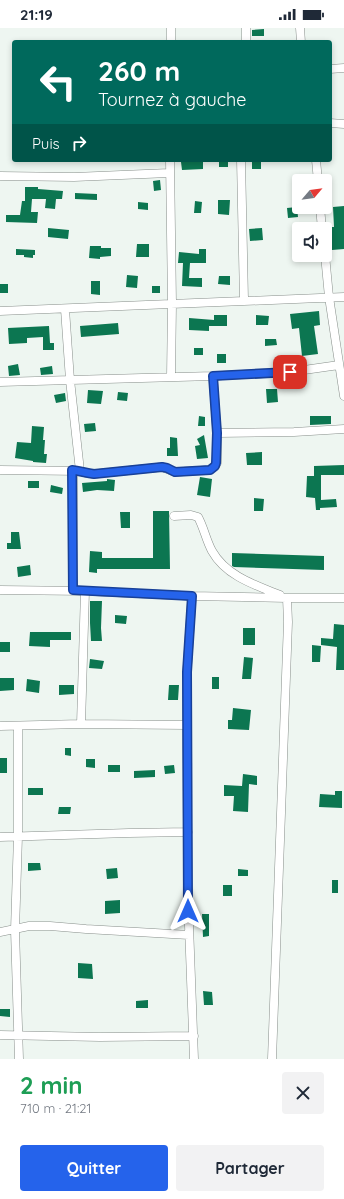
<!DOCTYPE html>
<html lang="fr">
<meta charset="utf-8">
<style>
:root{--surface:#fff;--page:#f2f2f3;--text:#1f2937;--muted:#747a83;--accent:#2563eb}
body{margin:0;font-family:Quicksand,sans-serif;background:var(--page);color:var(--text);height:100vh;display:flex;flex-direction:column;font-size:15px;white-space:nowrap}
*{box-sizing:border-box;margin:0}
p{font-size:13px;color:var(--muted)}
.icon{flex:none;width:22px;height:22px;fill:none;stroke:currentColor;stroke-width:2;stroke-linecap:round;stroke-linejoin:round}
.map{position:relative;height:1031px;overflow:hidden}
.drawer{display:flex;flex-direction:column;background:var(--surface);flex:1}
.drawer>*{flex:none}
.guide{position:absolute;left:12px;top:12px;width:320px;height:122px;border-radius:4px;box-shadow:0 2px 6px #0003;background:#00695c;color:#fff;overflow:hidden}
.needle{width:26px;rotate:61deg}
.fabs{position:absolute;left:292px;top:146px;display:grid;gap:8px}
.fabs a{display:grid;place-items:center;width:40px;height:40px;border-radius:4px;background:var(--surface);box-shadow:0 2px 6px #0003;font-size:20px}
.pin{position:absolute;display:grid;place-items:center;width:34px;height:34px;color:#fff;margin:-17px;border-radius:8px;box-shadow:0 2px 6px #0006}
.me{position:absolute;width:44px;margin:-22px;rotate:0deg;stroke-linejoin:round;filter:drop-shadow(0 0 3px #0008)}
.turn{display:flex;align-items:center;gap:14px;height:84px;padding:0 20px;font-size:18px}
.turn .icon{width:52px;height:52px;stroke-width:2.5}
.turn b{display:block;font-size:28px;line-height:34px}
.then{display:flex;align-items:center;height:38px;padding:0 20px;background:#0003;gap:8px;font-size:15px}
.round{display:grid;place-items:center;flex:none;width:42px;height:42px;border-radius:4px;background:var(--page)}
.summary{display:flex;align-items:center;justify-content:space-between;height:68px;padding:0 20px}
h1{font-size:24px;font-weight:700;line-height:30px;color:#1e9e55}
.primary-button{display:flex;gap:8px;margin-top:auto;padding:8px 20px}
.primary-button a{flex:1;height:46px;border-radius:4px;background:var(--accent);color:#fff;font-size:16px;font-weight:700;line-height:46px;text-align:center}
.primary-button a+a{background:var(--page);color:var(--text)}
.status{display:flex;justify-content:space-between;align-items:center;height:28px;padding:0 20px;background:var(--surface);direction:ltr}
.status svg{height:11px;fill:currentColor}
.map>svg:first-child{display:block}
.building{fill:#0c7651}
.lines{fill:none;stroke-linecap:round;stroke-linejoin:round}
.minor-casing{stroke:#888f8b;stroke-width:9}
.minor{stroke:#fff;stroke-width:8}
.route-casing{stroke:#184099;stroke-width:10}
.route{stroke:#2563eb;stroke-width:7}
</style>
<div class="status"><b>21:19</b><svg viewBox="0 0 49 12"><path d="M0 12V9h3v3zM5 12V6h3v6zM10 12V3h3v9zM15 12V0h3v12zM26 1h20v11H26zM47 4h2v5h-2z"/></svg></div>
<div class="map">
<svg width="344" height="1031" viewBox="0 0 344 1031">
<rect width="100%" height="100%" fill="#eef6f1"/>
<!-- building -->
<path class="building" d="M264,1v7h-12v-6z
M203,132v9l-21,1 -1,-8z
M219,132h9v7h-9z
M252,132h9v9h-9z
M160,152l1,10 -7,1 -1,-10z
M25,159h13v2l25,2 -1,8h-6l-1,10 -10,-1 1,-9h-14l-1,13h7l-1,11 -31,-1v-7h14l2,-14h3z
M75,165l22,1v6l-22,-1z
M218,172h12l-1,15 -11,-1z
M195,173l7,1 -1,11h-7z
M138,174l10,1v7l-10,-1z
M344,178v43l-12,1 -1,-23h3l-1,-20z
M297,179l1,10 -10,1 -1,-10z
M48,200l21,2 -1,9 -20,-2z
M262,200l1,12 -13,1 -1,-12z
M137,216h12v13h-13z
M90,218h11v2h10v8l-11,1v2l-11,-1z
M16,221l19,1v5h-2v3l-9,-1v-2h-8z
M199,221h7v14h-16l-1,15h13v9l-20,-1 1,-23h-5l1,-11 20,2z
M127,247l11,1 -1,12 -11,-1z
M219,248h11v9l-12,-1z
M91,253h9v14l-9,-1z
M0,256h8v9h-8z
M152,258h8v7h-8z
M319,283l1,14 -6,1 4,28 -16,2 -3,-28 -7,1 -2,-15z
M214,287h13v11h-18v5l-20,-1v-12l25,2z
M256,287l13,1 -1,9h-12z
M118,295l1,11 -38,3 -1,-11z
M49,298l1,17h4v7h-11v-13l-16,1v5l-18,1 -1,-16z
M265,311h11l1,6 -12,1z
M194,320h9v7h-9z
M217,326h9v9h-9z
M18,336l2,11 -11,1 -1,-10z
M52,338l1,8 -12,1 -1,-7z
M266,361h11l1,13 -11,1z
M88,362l15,1 -2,13 -14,-1z
M118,364l10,1 -1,8 -10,-1z
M65,365l1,8 -10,2 -2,-8z
M199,388l6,1v9h-7z
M310,388h21v8l-21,1z
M95,395l1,8 -11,1 -1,-8z
M32,398l12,1 -1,13h2l-1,14h3l-1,9 -13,-1v-1l-18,-3 2,-16 14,1z
M204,407l4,23 -11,1 -2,-13 5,-1 -3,-6z
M170,409l7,1 1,18h-11v-8h3z
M262,424v13h-15l-1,-12z
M344,437v10h-23v25l15,-1 1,8 -17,1v2h-4l-1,-12 -9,-1 1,-21h7v-10z
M200,449l12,2 -2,18 -13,-2z
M107,451l8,1 -1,11 -17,-1 -14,2 -1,-9 25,-2z
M28,453h11v7h-11z
M51,457l12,3 -1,6 -12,-2z
M254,470l10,1 -1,12h-9z
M153,483h16l1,58h-73v4l-8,-1 1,-21 12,1v6h51z
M120,484h10v16h-9z
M11,504h8l2,17h-14v-6h4z
M232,525l92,3v14l-90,-3 -2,-1z
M30,537l1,10 -13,2 -1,-10z
M90,573h12l-1,27 1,13h-11l-1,-18z
M115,587l12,1 -1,8 -11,-1z
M334,596l10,1v45h-8l1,-23 -16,-2v-7l12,1z
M243,600h12v17h-12z
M30,604h41v8h-21v7l-21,-1z
M0,614h10v10h-10z
M312,617l9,1 -1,16h-8z
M244,629l9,1 -2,21h-9z
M90,631l14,2 -2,8 -13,-1z
M212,649h7v12h-7z
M0,650h14v12l-14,1z
M27,651l13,2 -1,12 -13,-2z
M59,657h15v9l-15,1z
M169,657h10l-1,15h-10z
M233,680l18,2 -2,20 -21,-1v-9h4z
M65,720h6v8l-6,-1z
M0,730h7v15h-7z
M86,731h9v9l-9,-1z
M108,737h12v7h-12z
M174,737l1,8 -10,1 -1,-8z
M155,742v7l-21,1v-7z
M243,746l14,2v9l-8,-1 -1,28 -15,-1 1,-15h-10v-11l18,1z
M28,760h15v7h-15z
M335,763h7v17l-23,-1 1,-13 15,1z
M59,779h12l-1,7h-12z
M28,835h12l1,7 -13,1z
M117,840l1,10 -11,1 -1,-10z
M238,841l10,1v6h-10z
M332,852h6v13h-6z
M223,857h9v11h-9z
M120,872v13l-15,1v-13z
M202,886h7v22l-6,1z
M78,935l14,1 1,15 -15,-1z
M203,963l9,1 1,13h-9z
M148,972v8h-12v-7z
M0,981h10v8l-10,-1z"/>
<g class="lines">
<!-- minor casing -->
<g class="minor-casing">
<path id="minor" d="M171,0v14
M300,0l1,14
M246,14v-14
M330,41l14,-1
M330,95l14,1
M170,132l2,144 -1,73
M241,132l3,140
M316,132l2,21
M0,148l74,1 95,-4
M320,179l2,22
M325,227l4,42 15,99
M0,283l344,-14
M0,354l213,-6 77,-4 49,-7
M217,405l77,-1 50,-3
M0,442l80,1 -10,-91 -5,-71
M73,443v119
M80,443l6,2 8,1 68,-7 13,5 34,-2 6,-4 2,-3v-30l-4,-57
M174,488l17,-1 7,2c6,11 8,23 14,34 14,25 43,34 68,44
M0,562l85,1 107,5 95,2
M192,568l-5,76v70l1,157 6,160
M81,696l4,-133
M0,698l81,-2 106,1
M18,699v109l-3,94 4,129
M0,809l129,-4 59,-1
M0,904l29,-6h21l36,3 103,6
M0,1007l100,2 94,-1
M272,1031l16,-437 -1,-24h57"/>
</g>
<!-- minor -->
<use href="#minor" class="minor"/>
</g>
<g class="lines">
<!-- route casing -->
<g class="route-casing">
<path id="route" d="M188,883l-1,-239 5,-76 -119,-6 -1,-120c8,1 14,3 22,4l68,-7 5,1 8,4 35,-2 5,-4 1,-3 1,-30 -4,-57 77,-4"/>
</g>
<!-- route -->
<use href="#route" class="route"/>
</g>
</svg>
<div class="fabs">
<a><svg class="needle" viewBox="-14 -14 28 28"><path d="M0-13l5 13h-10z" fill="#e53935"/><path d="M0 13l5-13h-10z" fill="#747a83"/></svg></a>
<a><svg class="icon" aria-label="sound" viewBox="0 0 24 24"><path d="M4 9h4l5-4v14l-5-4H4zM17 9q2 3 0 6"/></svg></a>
</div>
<div class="pin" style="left:290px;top:344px;background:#d93025"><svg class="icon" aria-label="arrive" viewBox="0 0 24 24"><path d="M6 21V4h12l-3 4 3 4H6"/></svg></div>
<svg class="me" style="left:188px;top:883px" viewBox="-20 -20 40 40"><path d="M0-17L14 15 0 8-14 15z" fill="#2563eb" stroke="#fff" stroke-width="4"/></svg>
<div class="guide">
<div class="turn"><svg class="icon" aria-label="left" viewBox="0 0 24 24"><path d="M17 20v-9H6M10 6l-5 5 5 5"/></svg><div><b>260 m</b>Tournez à gauche</div></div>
<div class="then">Puis<svg class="icon" aria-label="right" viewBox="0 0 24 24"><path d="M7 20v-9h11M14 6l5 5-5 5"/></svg></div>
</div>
</div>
<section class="drawer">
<div class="summary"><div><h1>2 min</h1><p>710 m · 21:21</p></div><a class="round"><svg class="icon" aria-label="close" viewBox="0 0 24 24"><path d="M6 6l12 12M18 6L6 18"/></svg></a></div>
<div class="primary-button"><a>Quitter</a><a>Partager</a></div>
</section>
